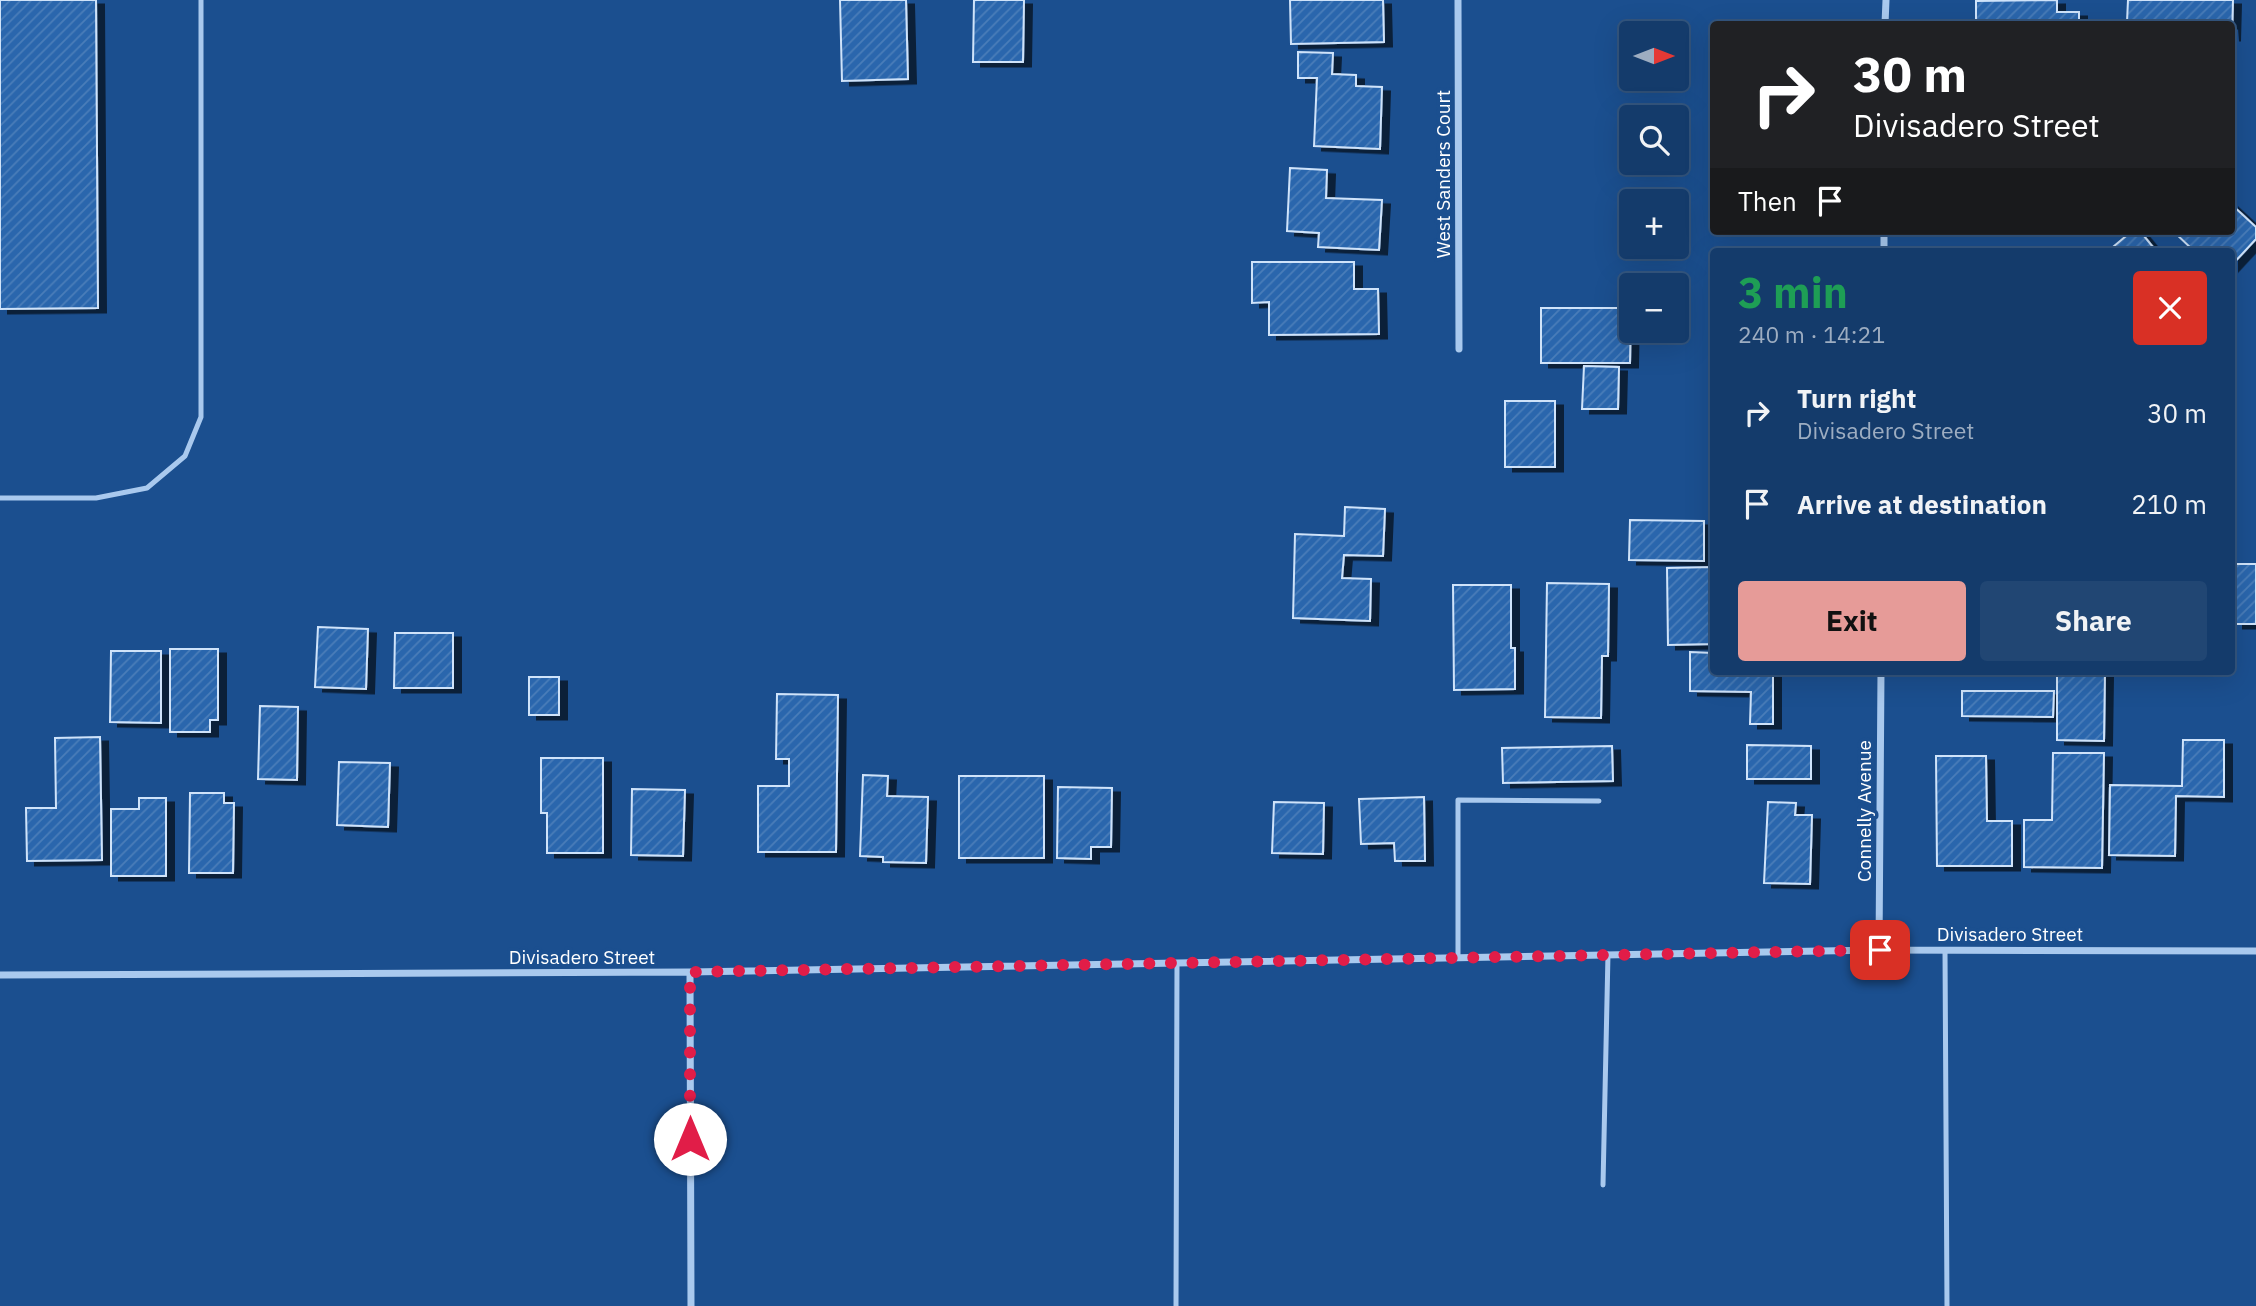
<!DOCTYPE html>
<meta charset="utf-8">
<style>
:root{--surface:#143b6b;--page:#214673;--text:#f1f3f6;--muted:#9dadc1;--line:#33557e;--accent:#e69b98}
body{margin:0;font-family:"IBM Plex Sans",sans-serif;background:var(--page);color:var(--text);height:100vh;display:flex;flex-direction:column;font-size:26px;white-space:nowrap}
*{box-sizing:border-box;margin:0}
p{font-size:23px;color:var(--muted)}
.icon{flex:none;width:38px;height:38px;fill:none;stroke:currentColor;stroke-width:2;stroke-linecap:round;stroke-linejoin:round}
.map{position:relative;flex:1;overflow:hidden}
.side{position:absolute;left:1710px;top:248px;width:525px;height:427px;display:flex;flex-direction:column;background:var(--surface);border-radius:7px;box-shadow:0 7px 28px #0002,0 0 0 2px var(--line)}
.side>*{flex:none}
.banner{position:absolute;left:1710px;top:21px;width:525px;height:214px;border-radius:7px;box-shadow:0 7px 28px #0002,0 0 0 2px var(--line);background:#202124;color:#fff;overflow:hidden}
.needle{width:46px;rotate:90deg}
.buttons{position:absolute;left:1619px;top:21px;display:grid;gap:14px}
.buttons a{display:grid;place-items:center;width:70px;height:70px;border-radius:7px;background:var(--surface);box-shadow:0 7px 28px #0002,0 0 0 2px var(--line);font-size:35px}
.pin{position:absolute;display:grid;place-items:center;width:60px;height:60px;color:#fff;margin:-30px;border-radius:14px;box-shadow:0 4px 10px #0006}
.me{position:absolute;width:77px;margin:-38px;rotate:0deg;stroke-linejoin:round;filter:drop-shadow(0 0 5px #0008)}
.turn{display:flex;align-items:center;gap:24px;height:147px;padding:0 28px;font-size:32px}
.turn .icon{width:91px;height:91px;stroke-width:2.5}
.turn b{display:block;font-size:49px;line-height:60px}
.then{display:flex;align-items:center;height:66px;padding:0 28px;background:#0003;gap:14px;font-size:26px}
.round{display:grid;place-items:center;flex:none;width:74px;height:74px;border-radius:7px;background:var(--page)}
.summary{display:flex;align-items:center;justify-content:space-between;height:119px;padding:0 28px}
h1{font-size:42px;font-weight:800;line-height:52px;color:#1e9e55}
.action{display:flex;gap:14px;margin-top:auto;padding:14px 28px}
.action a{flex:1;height:80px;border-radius:7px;background:var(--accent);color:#111;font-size:28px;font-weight:800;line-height:80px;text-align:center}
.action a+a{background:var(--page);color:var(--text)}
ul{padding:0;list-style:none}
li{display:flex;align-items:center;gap:21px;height:91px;padding:0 28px}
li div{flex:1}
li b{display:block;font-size:26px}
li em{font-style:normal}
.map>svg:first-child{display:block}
.building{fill:url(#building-hatch);stroke:#cfe3fa;stroke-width:2;filter:url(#shadow)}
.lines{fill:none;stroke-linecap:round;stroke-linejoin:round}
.lane{stroke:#a9c9ee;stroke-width:5}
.street{stroke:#a9c9ee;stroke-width:7}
.route{stroke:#e11d48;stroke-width:12;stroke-dasharray:0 21.6}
.labels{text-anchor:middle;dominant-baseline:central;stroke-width:7;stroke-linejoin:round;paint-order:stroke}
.street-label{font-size:19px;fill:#fff;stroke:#1b4f8f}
</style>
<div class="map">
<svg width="2256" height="1306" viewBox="0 0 2256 1306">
<defs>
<pattern id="building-hatch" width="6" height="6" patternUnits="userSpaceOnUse" patternTransform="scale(1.75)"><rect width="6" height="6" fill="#2a66ad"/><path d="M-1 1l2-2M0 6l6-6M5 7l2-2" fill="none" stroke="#4a7db9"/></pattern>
<filter id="shadow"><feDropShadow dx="8" dy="4.5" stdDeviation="0" flood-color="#0009"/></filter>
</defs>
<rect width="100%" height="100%" fill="#1b4f8f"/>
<!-- building -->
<path class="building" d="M0,0h96l2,308 -98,1z
M840,0h66l2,79 -66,2z
M974,0h50l-1,62h-50z
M1290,0h93l1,42 -93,2z
M2057,0v12h22v12h-103v-23z
M2128,0h105l-1,37 -1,-13h-124v-2h20z
M1298,52l35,1 -1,21 24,1v11l26,1 -2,62 -66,-3 3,-68h-19z
M1290,168l37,2 -1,28 56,2 -3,50 -61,-3 1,-14 -32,-2z
M2231,204l25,23v12l-25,27v-14h-36l-22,-21h58z
M2132,231h8l17,21h-50z
M1252,262h102v27h24l1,45 -110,1v-33l-17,1z
M1541,308h90l-1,55h-89z
M1584,366l35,1 -1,42h-36z
M1505,401h50v66h-50z
M1345,507l40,2 -2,47 -39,-1 -2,23 29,1 -1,42 -77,-3 2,-84 49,2z
M1630,520l74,1v40l-75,-1z
M2235,564h21v60h-21z
M1713,567v77l-45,1 -1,-77z
M1547,583l62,1 -1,72h-6l-1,62 -56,-1z
M1453,585h58v63h4v41l-61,1z
M318,627l50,2 -2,60 -51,-2z
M395,633h58v55h-59z
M170,649h48v71h-8v12h-40z
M111,651h50v72l-51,-1z
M1690,652l23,1v19h60v52h-23l1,-32 -61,-1z
M2057,672h48l-1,69 -47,-1z
M529,677h30v38h-30z
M1962,691h92l-1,26 -91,-1z
M777,694l61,1 -2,157h-78v-66h31v-27h-13z
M260,706l38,1 -1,73 -39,-1z
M100,737l2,123 -75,1 -1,-53h30l-1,-70z
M2183,740h41v57l-48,-1 -1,60 -66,-1 1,-70 72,1z
M1747,745l64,1v33h-64z
M1612,746l1,35 -110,2 -1,-35z
M2053,753h51l-2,115 -78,-1v-47h28z
M1936,756h50l1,65h25v45h-75z
M541,758h62v95h-56v-40h-6z
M339,762l51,1 -2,64 -51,-2z
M863,775l25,1 -1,20 41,1 -2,66 -43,-1v-5l-23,-1z
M959,776h85v82h-85z
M1058,787l54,1 -1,59h-20v12l-34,-1z
M632,789l53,1 -2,66 -52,-1z
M190,793h34v10h10l-1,70h-44z
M1424,797l1,64h-30l-1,-18 -33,1 -2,-45z
M139,798h27v78h-55v-67h28z
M1274,802l50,1 -1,51 -51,-1z
M1768,802l28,1 -1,12h17l-2,69 -46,-1z"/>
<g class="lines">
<!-- lane -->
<path class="lane" d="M0,498h96l51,-10 38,-32 16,-39v-417
M1945,950l2,356
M1458,958v-158l141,1
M1603,1185l5,-231
M1176,1306l1,-343"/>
<!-- street -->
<path class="street" d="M1458,0l1,349
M1885,24l1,-24
M1884,252v-21
M1879,950l2,-278
M690,972l1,334
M0,975l690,-3 1189,-22 377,1"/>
</g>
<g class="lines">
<!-- route -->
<path class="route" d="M690,1139v-167l1190,-22"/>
</g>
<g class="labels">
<!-- street labels -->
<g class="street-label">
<text transform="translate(1443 174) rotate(-90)">West Sanders Court</text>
<text transform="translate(1864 811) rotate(-90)">Connelly Avenue</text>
<text x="2010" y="934">Divisadero Street</text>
<text x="582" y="957">Divisadero Street</text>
</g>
</g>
</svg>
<div class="buttons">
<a><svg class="needle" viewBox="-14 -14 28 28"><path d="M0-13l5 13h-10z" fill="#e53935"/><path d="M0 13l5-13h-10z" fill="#9dadc1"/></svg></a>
<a><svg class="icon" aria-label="search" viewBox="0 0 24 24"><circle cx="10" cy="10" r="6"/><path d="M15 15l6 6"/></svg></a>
<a>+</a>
<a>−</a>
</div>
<div class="pin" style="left:1880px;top:950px;background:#d93025"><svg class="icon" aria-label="arrive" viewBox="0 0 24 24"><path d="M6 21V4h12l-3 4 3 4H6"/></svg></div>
<svg class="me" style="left:690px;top:1139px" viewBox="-20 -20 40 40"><circle r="19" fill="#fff"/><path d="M0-13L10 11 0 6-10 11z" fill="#e11d48"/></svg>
<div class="banner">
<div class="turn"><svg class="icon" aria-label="right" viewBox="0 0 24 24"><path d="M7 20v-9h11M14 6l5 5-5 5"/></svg><div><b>30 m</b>Divisadero Street</div></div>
<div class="then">Then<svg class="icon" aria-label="arrive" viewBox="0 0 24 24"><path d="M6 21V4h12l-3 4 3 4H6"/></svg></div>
</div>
<section class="side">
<div class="summary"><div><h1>3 min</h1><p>240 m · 14:21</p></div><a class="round" style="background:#d93025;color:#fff"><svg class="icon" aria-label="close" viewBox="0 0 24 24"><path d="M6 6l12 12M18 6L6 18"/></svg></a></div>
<ul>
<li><svg class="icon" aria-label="right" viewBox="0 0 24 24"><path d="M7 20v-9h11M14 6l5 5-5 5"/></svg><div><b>Turn right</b><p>Divisadero Street</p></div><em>30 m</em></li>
<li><svg class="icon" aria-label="arrive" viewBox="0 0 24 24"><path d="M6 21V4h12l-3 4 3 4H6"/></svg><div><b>Arrive at destination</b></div><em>210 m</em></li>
</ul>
<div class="action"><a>Exit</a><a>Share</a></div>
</section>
</div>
